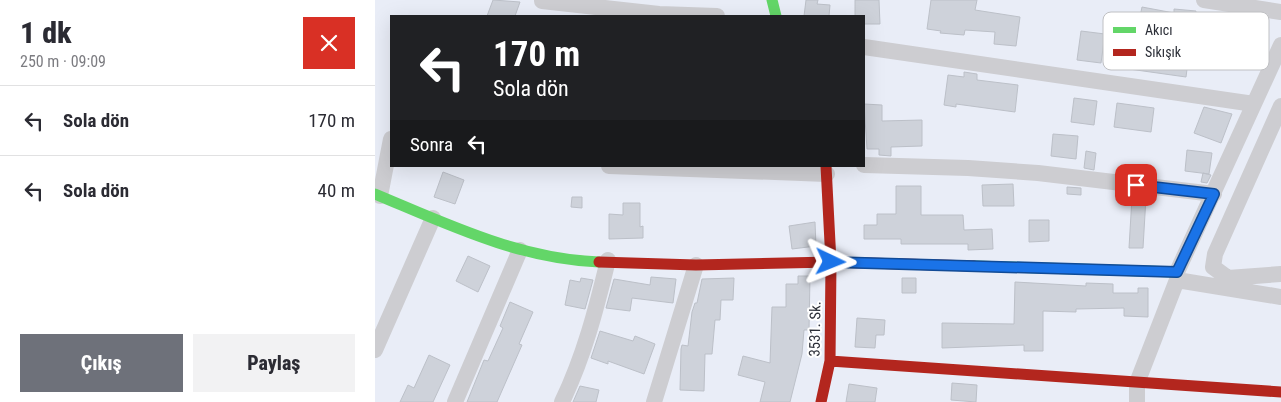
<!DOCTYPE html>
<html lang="tr">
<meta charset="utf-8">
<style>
:root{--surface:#fff;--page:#f2f2f3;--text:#2b2b33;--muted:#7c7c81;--line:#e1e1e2;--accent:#6e717a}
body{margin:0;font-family:"Roboto Condensed",sans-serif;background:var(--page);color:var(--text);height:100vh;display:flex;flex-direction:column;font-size:19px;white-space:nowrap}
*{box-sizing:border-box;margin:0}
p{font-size:16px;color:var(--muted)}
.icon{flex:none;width:28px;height:28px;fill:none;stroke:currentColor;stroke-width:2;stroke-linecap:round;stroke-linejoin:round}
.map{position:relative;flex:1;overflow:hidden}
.side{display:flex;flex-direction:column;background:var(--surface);width:375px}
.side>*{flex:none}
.guide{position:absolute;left:15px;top:15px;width:475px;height:152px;border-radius:0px;box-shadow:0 5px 20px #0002;background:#202124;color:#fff;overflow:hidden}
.pin{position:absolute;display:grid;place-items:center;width:42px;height:42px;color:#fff;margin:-21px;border-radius:10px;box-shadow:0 2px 8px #0006}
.me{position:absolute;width:55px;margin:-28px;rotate:92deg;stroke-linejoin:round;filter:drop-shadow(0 0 4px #0008)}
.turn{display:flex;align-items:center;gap:18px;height:105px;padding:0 20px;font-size:22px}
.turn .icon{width:65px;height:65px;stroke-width:2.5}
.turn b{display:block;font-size:35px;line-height:42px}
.then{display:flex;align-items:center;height:48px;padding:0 20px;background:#0003;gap:10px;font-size:19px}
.round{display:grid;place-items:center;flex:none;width:52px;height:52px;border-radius:0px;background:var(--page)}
.headline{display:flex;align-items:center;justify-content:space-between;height:85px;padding:0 20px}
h1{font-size:30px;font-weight:800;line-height:38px}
.action{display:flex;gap:10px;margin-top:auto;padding:10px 20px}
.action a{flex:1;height:58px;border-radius:0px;background:var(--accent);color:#fff;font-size:20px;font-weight:800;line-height:58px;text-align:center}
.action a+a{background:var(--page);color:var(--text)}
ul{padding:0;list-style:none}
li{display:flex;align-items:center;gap:15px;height:70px;padding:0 20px;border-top:1px solid var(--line)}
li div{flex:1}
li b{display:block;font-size:19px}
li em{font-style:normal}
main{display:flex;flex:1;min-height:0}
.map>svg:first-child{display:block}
.building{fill:#ced2da;stroke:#bcc0c8}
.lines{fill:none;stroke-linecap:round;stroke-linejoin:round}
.street{stroke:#cdcdd1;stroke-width:16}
.fast{stroke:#63d668;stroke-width:11}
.jam{stroke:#b3261e;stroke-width:11}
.route-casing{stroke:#114b97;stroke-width:12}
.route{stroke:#1a73e8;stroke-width:9}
.labels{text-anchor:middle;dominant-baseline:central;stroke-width:4;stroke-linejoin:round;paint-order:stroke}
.street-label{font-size:15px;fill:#2b2e37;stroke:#fff}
.key{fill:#fff;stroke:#bfc0c3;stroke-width:1}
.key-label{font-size:14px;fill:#2b2e37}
</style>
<main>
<section class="side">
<div class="headline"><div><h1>1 dk</h1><p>250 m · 09:09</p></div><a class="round" style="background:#d93025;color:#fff"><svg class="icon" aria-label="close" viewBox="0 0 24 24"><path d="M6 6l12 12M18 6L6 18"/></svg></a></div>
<ul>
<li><svg class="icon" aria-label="left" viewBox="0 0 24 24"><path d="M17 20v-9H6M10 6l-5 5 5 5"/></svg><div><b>Sola dön</b></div><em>170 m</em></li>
<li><svg class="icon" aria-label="left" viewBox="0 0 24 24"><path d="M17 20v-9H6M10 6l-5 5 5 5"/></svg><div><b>Sola dön</b></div><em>40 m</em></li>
</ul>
<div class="action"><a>Çıkış</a><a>Paylaş</a></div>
</section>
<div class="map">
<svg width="906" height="402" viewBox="0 0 906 402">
<rect width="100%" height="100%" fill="#e9edf7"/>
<!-- building -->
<path class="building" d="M118,0l27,2 -5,14h-28z
M431,0h12l-1,4 13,1 -1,11h-25z
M480,0h24l1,24h-16v-8h-9z
M556,0h46l-2,10 45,7 -4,29 -22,-2 1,-12 -30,-2 -1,5 -24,-2 1,-2 -14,-2z
M767,7l32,6v-4l22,2 -1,6 67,10 -4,23 -67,-12 -5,39 -64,-9 3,-29 16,2 -1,7 25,3 2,-20 -29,-5z
M706,31l24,3 -4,29 -24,-3z
M589,72l13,2v6l41,5 -3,27 -59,-8v3l-12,-2 4,-30 16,2z
M699,98l23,3 -3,24 -23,-3z
M742,103l37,5 -3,24 -37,-5z
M489,104l18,1v16l40,-1v26l-31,1v9l-12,-1v-6h-12z
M829,107l28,7 -11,29 -27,-10z
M678,134l25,2 -2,23 -25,-3z
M812,150l25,3 -3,21 -24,-3z
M711,151l10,2 -2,17 -10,-2z
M68,172l21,8 -9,24 -21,-7z
M828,173l8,2 -4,8 -6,-1z
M638,184l1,22h-31l-1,-21z
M521,186h25v29h42l1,15 28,-1 1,20 -25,1v-6h-67v-5h-37v-14h13v-11h19z
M692,187l14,1v7l-14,-1z
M197,197h10v11l-11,-1z
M757,197h14l-3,51h-14z
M248,203h17v24l3,-1v12l-34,1v-25l14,1z
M654,220h20v21l-20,1z
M440,222l1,24 -24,3 -3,-23z
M93,256l22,10 -12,26 -22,-11z
M423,276h12l-1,54h-5l-2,24 -12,48h-30l5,-20 -27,-7 5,-19 27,7 2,-56h14v-23h12z
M276,277l25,2 -3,24 -41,-5 -2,13 -24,-3 8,-29 36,6z
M206,278l12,2 -8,29 -20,-4 5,-25 10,2z
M359,278l-1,22h-12l-1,20h-5l-3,34h-7l-1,37 -24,-1 1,-41 1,-4 6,1 4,-34 3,-9h2l5,-24z
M527,278h14v15h-14z
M640,282l71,4v-3l27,1v9h25v-5h10v29l-24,-1v-8l-48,1v3l-33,-1v40h-19v-6l-82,3v-25l72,1z
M135,302l23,10 -14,32 3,1 -25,57h-30l17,-42 4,1 15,-33 -3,-2z
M482,318l28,2 -1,15h-8l-1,13 -20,-1z
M225,331l33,10 2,-5 20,8 -11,30 -36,-13v3l-17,-6z
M54,355l21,10 -17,37h-33l8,-17 6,3z
M577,383l25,2 -1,17 -25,-2z
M474,384l28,4 -2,14h-29z
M205,386l19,4 -3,12h-23z"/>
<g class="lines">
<!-- street -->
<path class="street" d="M829,0l77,12
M167,1l117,13 58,2
M906,45l-104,227v8l104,17
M489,47l390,57
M906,106l-66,148 -2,13 15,11 53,-4
M489,165l104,3 70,5 176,21
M234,166l218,8
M5,196l11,-57
M0,350l58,-132
M80,402l65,-152
M187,402c22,-46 34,-92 46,-142
M279,402l42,-137
M762,402v-19l40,-103"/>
<!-- fast -->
<path class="fast" d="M397,0l4,16
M0,194c72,30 144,65 224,68
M599,266l203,6"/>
<!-- jam -->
<path class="jam" d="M224,262l97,3 135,-3 143,4
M455,361l451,31
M446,402l9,-41 1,-99 -5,-96"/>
</g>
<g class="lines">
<!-- route casing -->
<g class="route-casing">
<path id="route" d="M456,262l346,10 37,-78 -78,-9"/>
</g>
<!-- route -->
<use href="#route" class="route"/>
</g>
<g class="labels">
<!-- street labels -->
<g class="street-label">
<text transform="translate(440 329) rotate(-89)">3531. Sk.</text>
</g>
</g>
<!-- legend -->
<rect x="728" y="12" width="166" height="58" rx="8" class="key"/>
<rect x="738" y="27" width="23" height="6" fill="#63d668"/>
<rect x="738" y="49" width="23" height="7" fill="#b3261e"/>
<g class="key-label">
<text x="770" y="35">Akıcı</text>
<text x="770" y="57">Sıkışık</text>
</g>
</svg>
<div class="pin" style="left:761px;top:185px;background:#d93025"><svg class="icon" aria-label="arrive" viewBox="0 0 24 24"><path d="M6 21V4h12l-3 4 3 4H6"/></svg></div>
<svg class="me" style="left:456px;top:262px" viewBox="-20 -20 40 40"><path d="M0-17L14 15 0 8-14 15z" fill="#1a73e8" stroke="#fff" stroke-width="4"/></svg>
<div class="guide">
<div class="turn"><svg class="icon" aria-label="left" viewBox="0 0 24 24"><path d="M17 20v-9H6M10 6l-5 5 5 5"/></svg><div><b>170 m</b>Sola dön</div></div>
<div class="then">Sonra<svg class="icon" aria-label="left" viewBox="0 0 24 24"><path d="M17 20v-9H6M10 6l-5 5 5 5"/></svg></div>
</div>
</div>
</main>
